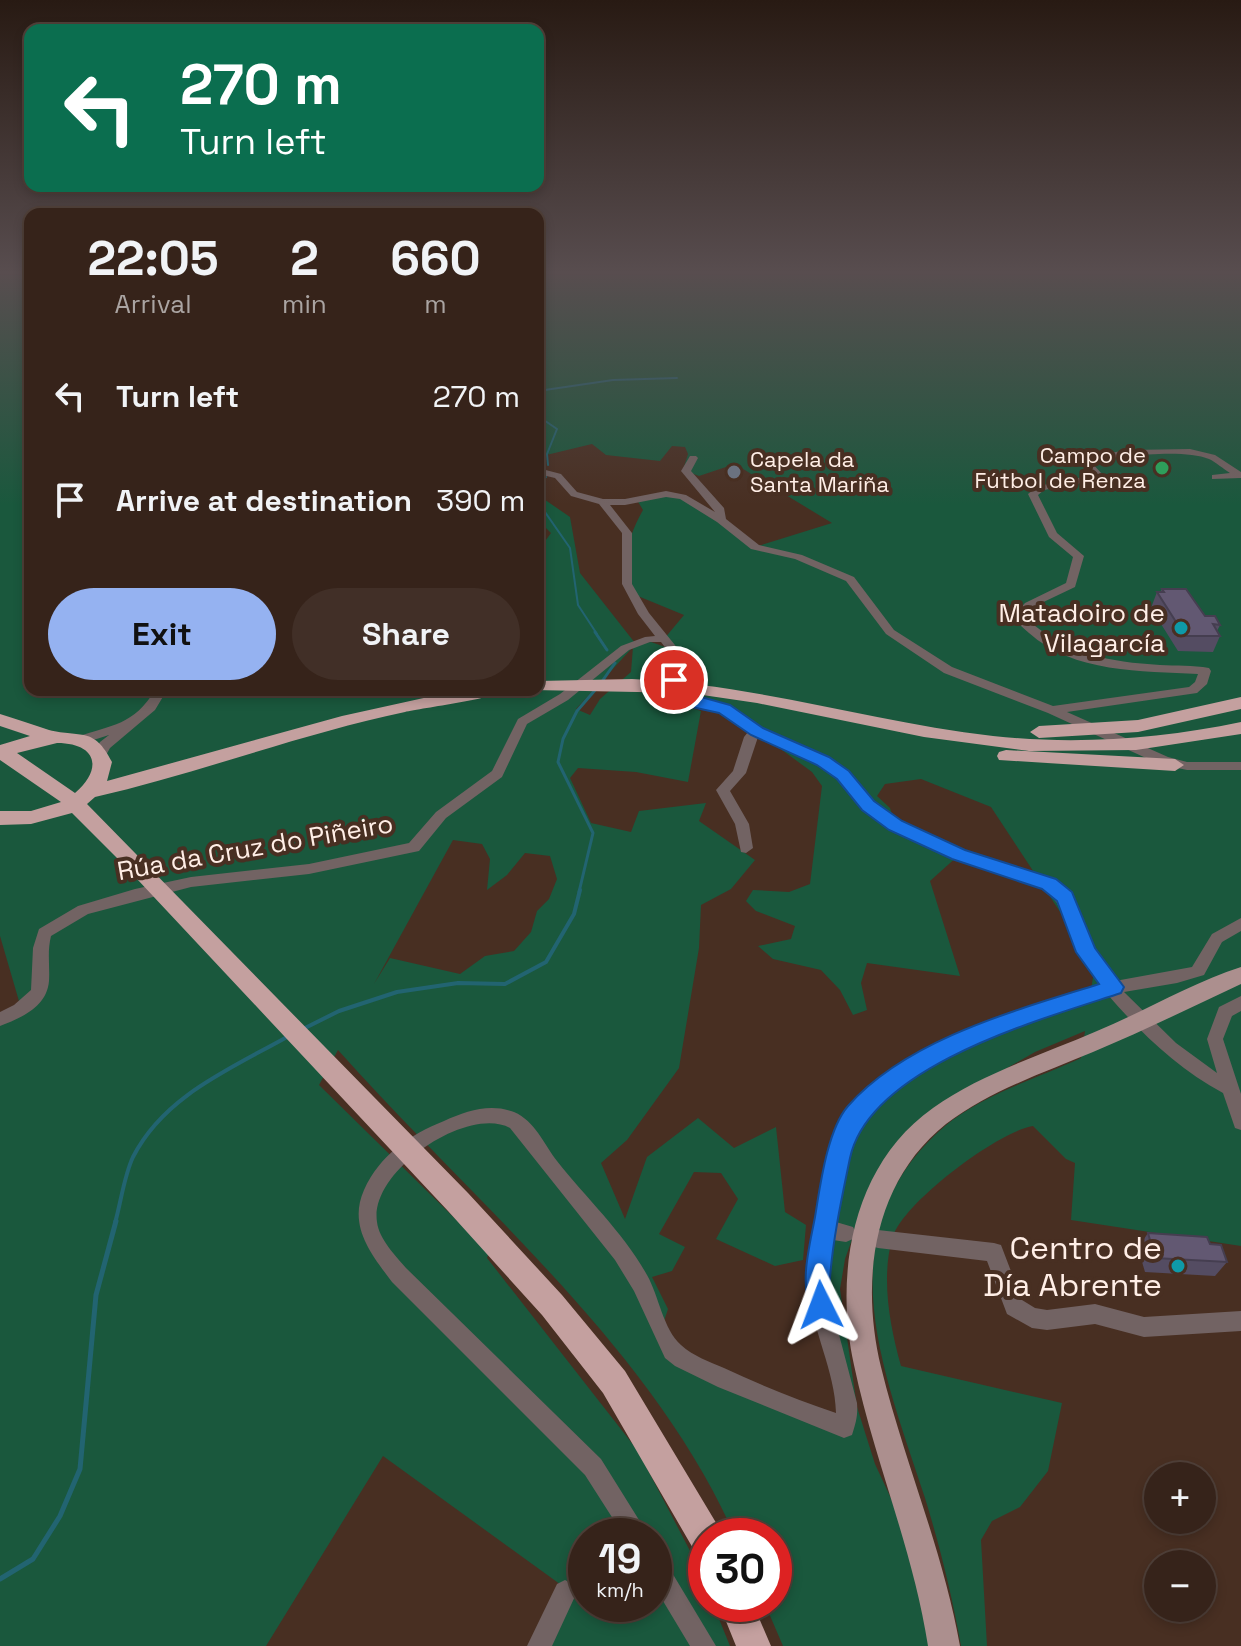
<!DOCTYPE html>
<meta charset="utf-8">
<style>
:root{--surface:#36231a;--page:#412f27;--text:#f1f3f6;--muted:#aaa4a2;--line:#504039;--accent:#95b2f1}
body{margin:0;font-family:"Space Grotesk",sans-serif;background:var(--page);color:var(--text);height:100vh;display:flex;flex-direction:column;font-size:30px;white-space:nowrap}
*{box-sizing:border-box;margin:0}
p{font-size:26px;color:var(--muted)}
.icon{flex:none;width:44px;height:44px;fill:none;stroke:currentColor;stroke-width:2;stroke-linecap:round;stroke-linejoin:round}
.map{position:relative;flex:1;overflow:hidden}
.drawer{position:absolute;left:24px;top:208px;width:520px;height:488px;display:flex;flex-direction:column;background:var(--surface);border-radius:16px;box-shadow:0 4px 12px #0003,0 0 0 2px var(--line)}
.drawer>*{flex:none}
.guide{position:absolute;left:24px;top:24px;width:520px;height:168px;border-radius:16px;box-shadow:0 4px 12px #0003,0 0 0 2px var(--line);background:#0b6e4f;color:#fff;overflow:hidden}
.fabs{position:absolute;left:1144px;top:1462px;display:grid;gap:16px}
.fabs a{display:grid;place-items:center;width:72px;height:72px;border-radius:50%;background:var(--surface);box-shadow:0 4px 12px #0003,0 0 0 2px var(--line);font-size:40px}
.speed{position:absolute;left:568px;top:1518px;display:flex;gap:16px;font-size:40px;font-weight:700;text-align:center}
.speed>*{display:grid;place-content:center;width:104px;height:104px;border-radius:50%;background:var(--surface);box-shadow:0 4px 12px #0003,0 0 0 2px var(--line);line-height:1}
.speed small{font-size:20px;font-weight:400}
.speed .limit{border:12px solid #d22;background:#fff;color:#111}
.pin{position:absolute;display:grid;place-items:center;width:68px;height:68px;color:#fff;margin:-34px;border:4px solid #fff;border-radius:50%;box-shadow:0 2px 8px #0007}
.me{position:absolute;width:88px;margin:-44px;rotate:357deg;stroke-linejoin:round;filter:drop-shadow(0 0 6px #0008)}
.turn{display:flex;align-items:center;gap:28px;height:168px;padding:0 24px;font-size:36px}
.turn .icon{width:104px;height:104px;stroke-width:2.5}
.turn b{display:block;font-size:56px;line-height:68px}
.eta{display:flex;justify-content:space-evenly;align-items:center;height:136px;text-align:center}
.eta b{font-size:48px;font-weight:800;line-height:56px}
.cta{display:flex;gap:16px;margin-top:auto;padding:16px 24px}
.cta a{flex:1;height:92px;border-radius:48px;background:var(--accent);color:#111;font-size:32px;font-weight:800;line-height:92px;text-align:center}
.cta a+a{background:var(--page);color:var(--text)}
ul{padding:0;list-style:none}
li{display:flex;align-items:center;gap:24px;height:104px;padding:0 24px}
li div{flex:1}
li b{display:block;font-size:30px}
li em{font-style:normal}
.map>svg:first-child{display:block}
.green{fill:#1a583d;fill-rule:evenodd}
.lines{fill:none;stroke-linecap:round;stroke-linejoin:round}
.stream-far3{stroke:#226471;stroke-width:2}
.stream-far2{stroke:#226471;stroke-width:3}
.stream-far1{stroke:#226471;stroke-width:4}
.stream{stroke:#226471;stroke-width:5}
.minor{fill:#726363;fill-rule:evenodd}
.major{fill:#ac8f8e;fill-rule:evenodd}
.highway{fill:#c4a09f;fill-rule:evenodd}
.wall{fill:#544c62}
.building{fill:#625872;stroke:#453e50;stroke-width:2}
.route{fill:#1a73e8;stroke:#114b97;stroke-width:2}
.leisure-dot{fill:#2e9e5b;stroke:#482f22;stroke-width:3}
.worship-dot{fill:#6b7280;stroke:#482f22;stroke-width:3}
.culture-dot{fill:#0f9aa8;stroke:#482f22;stroke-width:3}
.labels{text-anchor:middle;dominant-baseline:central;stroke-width:8;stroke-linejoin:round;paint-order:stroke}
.far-poi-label{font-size:22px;fill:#ffeee6;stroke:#482f22;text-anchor:end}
.poi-label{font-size:26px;fill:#ffeee6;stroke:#482f22;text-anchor:end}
.street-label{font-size:26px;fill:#ffeee6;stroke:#482f22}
.near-poi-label{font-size:32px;fill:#ffeee6;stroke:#482f22;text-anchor:end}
</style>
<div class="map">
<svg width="1241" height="1646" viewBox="0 0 1241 1646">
<rect width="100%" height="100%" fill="#482f22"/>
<!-- green -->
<path class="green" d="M0,275h30v415h508v-139l13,-18 -13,-13v-25l32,22 10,56 55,70 16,-1 17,6 4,7 -5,39 11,10 23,7 -13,71 -52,-10 -58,-4 -8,10 21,45 40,9 8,-21 67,-8 -7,18 56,39 -24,29 -30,16 -2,43 -20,120 -52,72 -26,23 24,56 22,-62 51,-39 36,30 42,-21 9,85 21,13 -3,35 -28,6 -59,-27 22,-40 -17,-26 -27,-1 -35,62 26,13 -13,24 -20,6 16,32 -6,18 11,25 171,75 -27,-146 22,-128 29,-55 140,-77 82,-25 5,-31 -104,-158 -70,-28 -36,5 -8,12 13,12 4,12 65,35 -29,26 30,95 -93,-13 -6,20 6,27 -14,5 -13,-25 -19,-20 -48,-11 -15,-13 33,-7 4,-13 -39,-15 -10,-10 7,-11 36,2 21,-8 12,-98 -10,-14 -30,-22 -1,-9 -30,-16 -18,-17 -44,-15 -2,-8 -13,-5 3,-25 -13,-16 20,-24 -51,-21c-13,-28 -5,-58 10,-84l-6,-10 29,-6 17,3 72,50 77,-24 -97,-59 -36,12 -16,-6 5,-16 -3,-7 -13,-1 -12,15 -54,-6 -14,-11 -54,13v-182h703v971l-170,-26 4,-57 -9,-4 -33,-33c-36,6 -132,78 -141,113 -11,41 -2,87 9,127l161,37 -14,68 -28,36 -28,14 -11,19 6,106h-26c-9,-51 -21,-99 -36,-148 -41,-127 -103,-266 20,-372 37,-31 93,-48 136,-68l4,-27 -50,21 -82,47 -93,118 -15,42 -5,30 17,118 18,57 34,73 20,109h-146l-18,-42h9v-68h-39c-84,-190 -261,-333 -397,-486l-19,35 170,167 -2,6 151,193 63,121 5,13v19h7l17,42h-180l25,-51 -192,-139 -117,190h-266v-627l21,-11 -21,-72zM633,647l-2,25 -31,27 -10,16 -14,-6zM453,840l29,4 8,15 -3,31 20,-15 18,-22 25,3 7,23 -8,20 -12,12 -6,21 -17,19 -29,5 -25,18 -70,-16 -16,26zM586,1536h68v68h-68z"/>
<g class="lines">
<!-- stream-far3 -->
<path class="stream-far3" d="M538,391l75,-11 64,-2
M538,416l19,13 -10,25 1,11
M538,485l8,-8
M538,502l32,46 8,57 19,29"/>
<!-- stream-far2 -->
<path class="stream-far2" d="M595,632l12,18
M603,680l12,-17
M579,892l14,-59 -35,-71 5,-23 14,-28 19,-22"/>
<!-- stream-far1 -->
<path class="stream-far1" d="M305,1028l34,-17 58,-19 61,-9 47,1 41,-22 28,-48 6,-24
M115,1223c6,-21 9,-47 18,-66 31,-61 97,-88 154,-120"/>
<!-- stream -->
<path class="stream" d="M0,1579l33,-20 27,-43 20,-47 16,-174 20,-74"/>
<!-- minor -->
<path class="minor" d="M1190,449l25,6 26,17v6l-29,1v-4l18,-2c-7,-4 -14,-11 -21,-14 -27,-11 -90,-2 -119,2l13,14v4l-59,11 -6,5 19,38 27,23 -9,31 -42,20 -5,6v7c38,34 82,42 132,45 16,1 33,0 49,3l2,3 -4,13 -10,9 -130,19 101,45 19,5h54v8h-54l-28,-6 -111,-51 -104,-40 -58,-39 -40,-53 -51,-22 -44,-10 -34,-27 -37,-23 -14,-2 -41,8h-15l22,28v51l17,29 34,42 -2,38 7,4 40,9 34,23 66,29 20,14 25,30 45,29 46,20 90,29 14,15 25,54 22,32 77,-14 20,-33 29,-16v13l-19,11 -18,33 -27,8 -53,9 52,51 41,30 -10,-34 12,-32 22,-11v15l-9,5 -9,23 18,55v36l-6,-2 -12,-35c-45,-24 -81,-59 -115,-98 -64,17 -219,71 -251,132 -15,28 -16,64 -21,95l17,5 3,6 -3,6 -7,3 -13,-2 -4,39 2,25 26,99c1,12 -1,20 -5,32l-8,3 -126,-51 -43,-21 -10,-8 -31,-67 -19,-31 -105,-132c-42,-23 -141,43 -133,94 2,17 18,33 29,46l195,191 48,77h-25l-39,-61 -193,-193c-21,-28 -44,-56 -28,-92 16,-35 45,-55 80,-69 23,-10 45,-18 70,-9 21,9 30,32 43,49 30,38 66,71 90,114 12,21 16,54 34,70 12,11 29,17 43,23 36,17 74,32 112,45 -1,-43 -24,-82 -27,-124 -1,-27 6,-53 10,-79 6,-33 8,-70 28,-99 41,-58 185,-109 253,-126l-21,-32 -22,-50 -13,-15 -90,-29 -46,-20 -45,-31 -25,-30 -20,-14 -60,-27 -12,36 -16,18 19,33 4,24 -7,5 -5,-1 -6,-28 -19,-34 17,-19 11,-34 4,-5c-10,-7 -20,-17 -32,-21 -17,-5 -34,-4 -47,-17l2,-39 -10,-13h-11l-21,8 -61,50 -41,24 -25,53 -56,41 -27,33 -110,23 -118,13 -103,27 -37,22c-4,16 -1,30 -2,45 -2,26 -28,37 -49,45v-14l14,-7 17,-15 2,-42 6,-19 39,-23 57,-17 56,-12 118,-13 100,-21 27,-31 56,-41 26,-52 42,-25 61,-48 24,-9 10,-1 -17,-22 -16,-30v-51l-23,-29 -28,-8 -16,-18 -17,-4v-6l23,6 16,18 26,7h22l41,-8 20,4 29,17 -34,-41 9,-15h6l2,2 -7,13 33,37 2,11 33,26 43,10 52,22 40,53 58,37 101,39 136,-19 6,-5 3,-8c-56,-3 -125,-1 -169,-41 -8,-7 -13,-10 -13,-20l9,-10 41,-20 7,-26 -24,-20 -21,-43 10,-8 55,-11 -13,-14v-4l50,-7z
M155,690h12l-12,20 -45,38 -5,9 -5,1 -7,-4 7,-12 9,-7 -28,9 -5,-1 -1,-3 1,-3c36,-12 58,-12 79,-47z
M878,1230l116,13 7,2 21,55 13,8 12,2 48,-6 49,13 97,-6v20l-97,6 -49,-13 -48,6 -15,-2 -25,-14 -20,-53 -109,-13 -7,-2 -3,-7 3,-7z
M654,1552l8,4 54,90h-26l-36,-60z
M565,1580l8,4 4,8 -25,54h-25l30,-62z"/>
<!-- major -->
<path class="major" d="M1241,967v17c-49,23 -98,47 -148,68 -50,21 -104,39 -147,72 -73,58 -86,156 -65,243 23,94 62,183 79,279h-32c-15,-97 -54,-186 -74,-281 -20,-91 -2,-200 79,-257 49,-35 109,-53 164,-77 48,-20 95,-48 144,-64z"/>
<!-- highway -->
<path class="highway" d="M632,679c123,5 240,43 361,57 83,9 166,3 248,-14v12l-105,16 -107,1 -105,-14 -167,-34 -68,-10 -156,-3h5v-9z
M460,690h46c-8,8 -84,18 -101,22 -105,22 -205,61 -310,85l-8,7 381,389 94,102 63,76 93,155 4,10h-16v18l-12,-4 -91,-157 -61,-78 -94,-104 -325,-347 -51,-51 -41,11 -31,1v-14h31l30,-9 -61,-42v-15l30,-9 -30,-10v-12c17,5 33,11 49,16 32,8 45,-4 63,32l-5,19 235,-65zM57,743c39,0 47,25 18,50l-58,-40z
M1241,697v12l-103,23 -99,6 -9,-6 9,-6 99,-6z
M1006,750l169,9 9,6 -9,6 -176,-11 -2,-4 2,-4z
M719,1604h34l18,42h-35z"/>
</g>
<!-- wall -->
<path class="wall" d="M1162,589l58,36 -3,6 3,5 -7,16 -35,-1 -27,-43 6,-16h3z
M1148,1233l79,29 -12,14 -70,-4 -7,-24z"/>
<!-- building -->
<path class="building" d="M1162,589h24l19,27h10l5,9 -7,-1 7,12h-35l-28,-44h7z
M1148,1233l59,4 3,7 11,1 6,17 -72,-4z"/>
<!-- sky -->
<linearGradient id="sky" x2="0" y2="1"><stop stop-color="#281a13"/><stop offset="0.54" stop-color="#584d4f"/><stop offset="1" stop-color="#584d4f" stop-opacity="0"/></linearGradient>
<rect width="1241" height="505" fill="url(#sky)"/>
<!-- route -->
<path class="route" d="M674,675l6,1 3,16 47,13 33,23 66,29 20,14 25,30 28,20 63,29 91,29 16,13 23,56 29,39 -3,6c-79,26 -251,73 -271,165 -8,39 -17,80 -20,120 -1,14 5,23 0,36l-9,4 -9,-4c-13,-31 -3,-65 3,-97 5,-30 12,-87 33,-111 59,-67 169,-96 251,-122l-23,-32 -19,-51 -15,-12 -90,-30 -63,-29 -27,-20 -25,-31 -20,-14 -66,-30 -32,-22 -41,-9 -11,-10 -1,-14z"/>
<!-- markers -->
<circle class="leisure-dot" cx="1162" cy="468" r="8"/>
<circle class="worship-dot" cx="734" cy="472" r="8"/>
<g class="culture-dot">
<circle cx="1181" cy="628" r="8"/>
<circle cx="1178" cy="1266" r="8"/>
</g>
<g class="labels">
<!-- far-poi labels -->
<g class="far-poi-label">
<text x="1146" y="455">Campo de<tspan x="1146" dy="25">Fútbol de Renza</tspan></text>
<text x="750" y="459" text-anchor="start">Capela da<tspan x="750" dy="25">Santa Mariña</tspan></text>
</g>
<!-- poi labels -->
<g class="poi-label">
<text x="1165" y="613">Matadoiro de<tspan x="1165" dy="30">Vilagarcía</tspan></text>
</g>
<!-- street labels -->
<g class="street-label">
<text transform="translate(255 847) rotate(-10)">Rúa da Cruz do Piñeiro</text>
</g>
<!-- near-poi labels -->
<g class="near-poi-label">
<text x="1162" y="1248">Centro de<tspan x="1162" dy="37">Día Abrente</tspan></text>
</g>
</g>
</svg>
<div class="fabs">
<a>+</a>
<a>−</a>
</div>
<div class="speed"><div>19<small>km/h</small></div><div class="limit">30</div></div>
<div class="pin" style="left:674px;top:680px;background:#d93025"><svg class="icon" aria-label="arrive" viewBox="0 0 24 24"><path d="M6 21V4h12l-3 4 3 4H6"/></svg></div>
<svg class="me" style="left:821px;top:1305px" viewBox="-20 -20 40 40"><path d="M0-17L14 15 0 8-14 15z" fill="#1a73e8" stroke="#fff" stroke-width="4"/></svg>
<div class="guide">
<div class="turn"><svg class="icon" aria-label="left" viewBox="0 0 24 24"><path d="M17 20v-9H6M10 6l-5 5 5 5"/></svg><div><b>270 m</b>Turn left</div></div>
</div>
<section class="drawer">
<div class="eta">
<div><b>22:05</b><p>Arrival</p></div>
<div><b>2</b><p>min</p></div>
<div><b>660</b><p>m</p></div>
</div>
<ul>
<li><svg class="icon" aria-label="left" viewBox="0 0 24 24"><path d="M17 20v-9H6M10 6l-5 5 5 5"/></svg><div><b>Turn left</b></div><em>270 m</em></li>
<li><svg class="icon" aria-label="arrive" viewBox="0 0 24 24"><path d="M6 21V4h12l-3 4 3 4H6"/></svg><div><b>Arrive at destination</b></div><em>390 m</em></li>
</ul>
<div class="cta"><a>Exit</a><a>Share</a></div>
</section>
</div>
